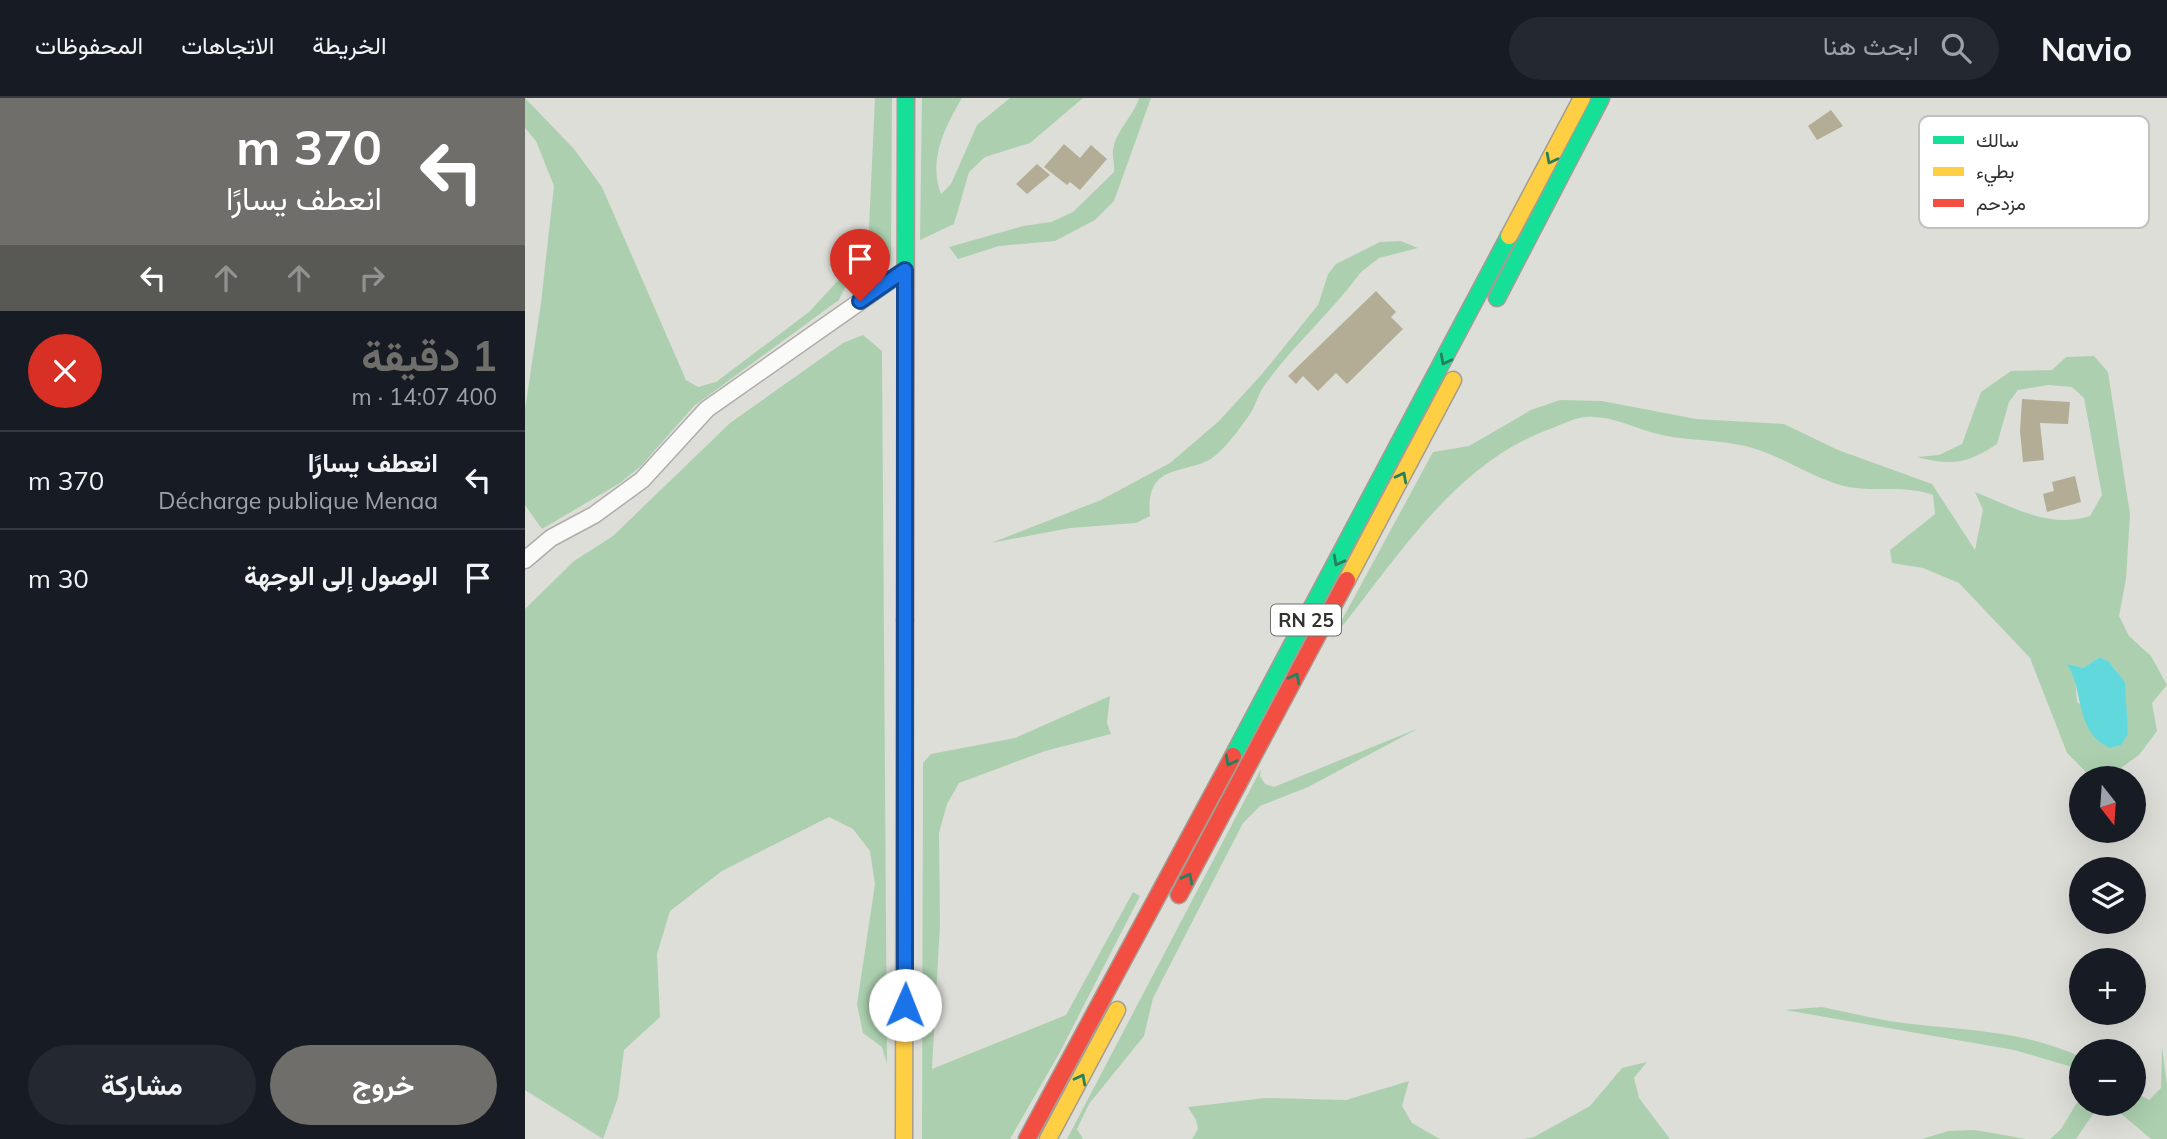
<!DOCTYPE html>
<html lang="ar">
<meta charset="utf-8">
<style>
:root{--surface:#171b24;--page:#242831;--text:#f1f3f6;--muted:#9ea1a6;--line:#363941;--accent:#6f6e6a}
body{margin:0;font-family:Mulish,Vazirmatn,sans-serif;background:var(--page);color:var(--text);direction:rtl;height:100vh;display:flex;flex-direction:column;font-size:26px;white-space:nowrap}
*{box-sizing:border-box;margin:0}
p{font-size:23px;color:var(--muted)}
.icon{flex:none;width:38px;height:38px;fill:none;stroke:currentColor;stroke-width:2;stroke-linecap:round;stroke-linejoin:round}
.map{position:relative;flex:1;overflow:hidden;direction:ltr}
.details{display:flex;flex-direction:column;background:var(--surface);width:525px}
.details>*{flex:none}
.guide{background:#6f6e6a;color:#fff;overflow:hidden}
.needle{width:46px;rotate:163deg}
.buttons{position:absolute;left:1544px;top:668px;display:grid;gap:14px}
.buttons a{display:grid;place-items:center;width:77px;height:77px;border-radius:50%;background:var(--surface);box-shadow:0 7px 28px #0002;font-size:35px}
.pin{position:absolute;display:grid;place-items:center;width:60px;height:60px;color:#fff;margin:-72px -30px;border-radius:50% 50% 50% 0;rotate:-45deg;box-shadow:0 0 7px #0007}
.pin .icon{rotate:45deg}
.me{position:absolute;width:77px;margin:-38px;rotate:1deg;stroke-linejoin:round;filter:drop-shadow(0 0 5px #0008)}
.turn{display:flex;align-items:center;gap:24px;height:147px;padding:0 28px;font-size:32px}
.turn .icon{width:91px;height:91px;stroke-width:2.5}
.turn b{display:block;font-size:49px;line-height:60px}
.lanes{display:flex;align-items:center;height:66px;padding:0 28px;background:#0003;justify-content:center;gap:35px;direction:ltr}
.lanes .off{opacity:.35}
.round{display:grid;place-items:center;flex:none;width:74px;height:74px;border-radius:37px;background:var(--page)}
.headline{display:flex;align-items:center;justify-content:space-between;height:119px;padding:0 28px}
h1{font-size:42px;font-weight:700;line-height:52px;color:var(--accent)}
.action{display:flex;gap:14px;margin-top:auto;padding:14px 28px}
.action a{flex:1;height:80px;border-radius:42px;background:var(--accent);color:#fff;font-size:28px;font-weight:700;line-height:80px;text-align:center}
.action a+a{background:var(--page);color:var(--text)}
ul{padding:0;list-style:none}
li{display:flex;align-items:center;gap:21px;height:98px;padding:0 28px;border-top:2px solid var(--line)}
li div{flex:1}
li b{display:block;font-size:26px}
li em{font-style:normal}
header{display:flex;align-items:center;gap:42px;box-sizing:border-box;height:98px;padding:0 35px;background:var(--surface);border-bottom:2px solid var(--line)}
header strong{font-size:33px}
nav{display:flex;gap:38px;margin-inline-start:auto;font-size:24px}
.search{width:490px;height:63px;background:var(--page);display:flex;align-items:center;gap:18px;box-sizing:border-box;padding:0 24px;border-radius:38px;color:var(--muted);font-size:26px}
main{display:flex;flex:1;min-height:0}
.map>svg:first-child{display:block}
.green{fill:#acd0af;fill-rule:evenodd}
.water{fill:#61d9dc}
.building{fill:#b3ad95}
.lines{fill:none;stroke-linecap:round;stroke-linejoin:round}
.street-casing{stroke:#aeada9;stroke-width:19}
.fast-casing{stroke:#a59d93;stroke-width:19}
.slow-casing{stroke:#a59d93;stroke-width:19}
.jam-casing{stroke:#a59d93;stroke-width:19}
.street{stroke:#fafaf9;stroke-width:16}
.fast{stroke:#16e098;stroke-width:16}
.slow{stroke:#ffcf43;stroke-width:16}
.jam{stroke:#f24e42;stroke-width:16}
.oneway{stroke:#26805e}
.route-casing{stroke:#114b97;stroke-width:18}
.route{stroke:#1a73e8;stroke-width:12}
.labels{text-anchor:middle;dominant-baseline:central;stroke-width:5;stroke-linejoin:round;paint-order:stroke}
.shield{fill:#fff;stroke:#706f6d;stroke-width:2}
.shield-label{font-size:19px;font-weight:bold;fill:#33312e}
.key{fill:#fff;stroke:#c2c1c0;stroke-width:2}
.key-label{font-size:19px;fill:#33312e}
</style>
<header>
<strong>Navio</strong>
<div class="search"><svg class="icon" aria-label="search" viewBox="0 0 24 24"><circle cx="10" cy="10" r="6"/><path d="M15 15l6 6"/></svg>ابحث هنا</div>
<nav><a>الخريطة</a><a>الاتجاهات</a><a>المحفوظات</a></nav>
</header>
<main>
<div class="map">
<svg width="1642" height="1041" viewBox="0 0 1642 1041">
<rect width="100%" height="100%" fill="#deded9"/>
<!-- green -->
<path class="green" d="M0,0l49,51 28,38 84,193 12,7 18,-5 93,-70 59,-64 7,-150h17l-1,160 -8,12 -35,11 -9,19 -145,106 -53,60 -21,17 -78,46 -17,-24v-96l16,-106 13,-117 -18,-45 -11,-13z
M397,0h40c-17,29 -34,62 -21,96l10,-10 26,-59 33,-27h73l-53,45 -45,14 -16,15 -15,52 -34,16z
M614,0h12l-37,103 -19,19 -40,21 -56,5 -41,13 -9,-12 74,-21 28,-4 22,-10 41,-40c1,-7 -2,-16 -1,-22 3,-20 20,-33 26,-52z
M876,143l17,7 -39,10 -18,14c-29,40 -68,73 -97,114 -6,8 -8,19 -14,28 -10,14 -22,31 -34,41 -25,22 -71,3 -66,61l-14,7 -66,5 -79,15 110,-43 69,-37 49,-42 43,-47 56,-69 10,-31 8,-10 44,-22z
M338,237l19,16 5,713 -5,-17 -19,-14 -6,-29 18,-120 -5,-33 -17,-22 -24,-12 -107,54 -52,40 -13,43 3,63 -36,33 -6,48 -15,41 -78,-49v-481l49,-48 39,-25 117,-113 113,-80z
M1569,258l14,16 22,142 -4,65 -7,37 10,20 22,20 16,29 -15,18 5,28 -18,24 -31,22 5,2 -25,-5 -21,-21 -37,-95 -71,-75 -36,-15 -31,-5 -2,-13 45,-36 -2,-19c-33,-12 -67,0 -99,-12 -27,-9 -51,-25 -78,-34 -27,-9 -61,-8 -89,-13 -29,-5 -53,-21 -82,-19 -12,1 -24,8 -35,12 -99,36 -155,134 -219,211l102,-188 36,-6 62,-36 29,-10 42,1 94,18 88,5 54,26 94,34 43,66 8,-40 -8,-18c38,15 74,37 115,24l12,-21 -18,-97 -12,-11 -24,-2 -30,5 -9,12 -12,42c-31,20 -44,22 -80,13l22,-2 23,-11 19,-52 30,-21 41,-1 14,-13zM1575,559c31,17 24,46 28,77l-51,-32 -2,-25 -7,-12 15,3z
M585,598l-3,27 4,11 -66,17 -86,32 -12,21 -8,29 1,91 -8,145 134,-54 67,-123 7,4 -80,156 -50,87h-88l1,-376 8,-9 84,-16z
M894,630l-111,59 -48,19 -17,17 -90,175 -9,38 -55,68 -12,25 6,10h-16l194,-370 -1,7 5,8 9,3z
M1297,909c30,6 60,14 90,17 61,7 112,7 169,33v18l-12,-9 -55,-16 -229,-40z
M1637,948l5,39v54h-16l-39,-33 -15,2 -21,31h-26l11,-10 20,-33v8h52v-13l16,9 12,-12z
M1122,964l-13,16 5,20 31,41h-146l10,-2 56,-31 32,-38z
M884,983l-7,25 10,17 28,16h-248l6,-10 -2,-9 -8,-13 77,-9 81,2z
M1450,1032l51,9h-104l26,-8z"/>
<!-- water -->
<path class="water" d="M1575,559l9,5 16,20 3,52 -7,11 -11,3c-36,-17 -25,-56 -43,-84l16,4z"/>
<!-- building -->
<path class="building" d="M1306,12l12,16 -26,14 -9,-14z
M539,46l16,14 11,-13 16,14 -27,31 -10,-8 -3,3 -23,-18z
M512,66l13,11 -23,19 -11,-10z
M851,193l20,21 -5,5 12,12 -56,55 -11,-11 -18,18 -15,-15 -7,8 -8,-8z
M1497,301l48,3 -2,22 -28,-1 4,37 -21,2 -3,-31z
M1550,378l6,26 -34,10 -4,-18 11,-3 -2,-9z"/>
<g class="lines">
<!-- street casing -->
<g class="street-casing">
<path id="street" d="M0,462l26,-22 43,-23 48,-35 65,-71 198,-139"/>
</g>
<!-- fast casing -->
<g class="fast-casing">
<path id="fast" d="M972,200l104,-200
M380,522l1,-522
M708,658l276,-520"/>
</g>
<!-- slow casing -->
<g class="slow-casing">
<path id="slow" d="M984,138l73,-138
M822,482l106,-200
M379,1041l1,-519
M523,1041l69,-129"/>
</g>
<!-- jam casing -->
<g class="jam-casing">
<path id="jam" d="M654,797l168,-315
M502,1041l206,-383"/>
</g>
<!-- street -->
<use href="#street" class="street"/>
<!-- fast -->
<use href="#fast" class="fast"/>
<!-- slow -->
<use href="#slow" class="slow"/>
<!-- jam -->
<use href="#jam" class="jam"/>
</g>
<!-- one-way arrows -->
<defs><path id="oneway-chevron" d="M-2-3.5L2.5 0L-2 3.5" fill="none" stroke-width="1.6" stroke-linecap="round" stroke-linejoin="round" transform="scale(1.75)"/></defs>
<g class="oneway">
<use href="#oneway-chevron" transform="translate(1026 61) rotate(117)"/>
<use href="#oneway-chevron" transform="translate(920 262) rotate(118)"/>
<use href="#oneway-chevron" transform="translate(877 379) rotate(-62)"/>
<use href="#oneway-chevron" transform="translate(813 463) rotate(118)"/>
<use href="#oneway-chevron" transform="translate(770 580) rotate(-62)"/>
<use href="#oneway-chevron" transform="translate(705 663) rotate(118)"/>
<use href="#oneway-chevron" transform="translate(663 780) rotate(-62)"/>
<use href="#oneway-chevron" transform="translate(556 981) rotate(-62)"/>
</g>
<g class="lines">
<!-- route casing -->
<g class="route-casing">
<path id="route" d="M335,203l45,-31v735"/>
</g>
<!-- route -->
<use href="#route" class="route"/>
</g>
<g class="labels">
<!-- shield labels -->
<rect class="shield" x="746" y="506.5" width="70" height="31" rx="5"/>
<g class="shield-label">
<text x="781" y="522">RN 25</text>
</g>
</g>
<!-- legend -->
<rect x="1394" y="18" width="230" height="112" rx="10" class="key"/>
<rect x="1408" y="38" width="31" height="8" fill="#16e098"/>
<rect x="1408" y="69" width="31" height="9" fill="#ffcf43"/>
<rect x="1408" y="101" width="31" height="8" fill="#f24e42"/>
<g class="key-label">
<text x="1451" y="49">سالك</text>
<text x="1451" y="80">بطيء</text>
<text x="1451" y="112">مزدحم</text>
</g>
</svg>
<div class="buttons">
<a><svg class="needle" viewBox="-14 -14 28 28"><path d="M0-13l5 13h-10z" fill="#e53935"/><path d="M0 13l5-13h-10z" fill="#9ea1a6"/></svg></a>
<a><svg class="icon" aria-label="layers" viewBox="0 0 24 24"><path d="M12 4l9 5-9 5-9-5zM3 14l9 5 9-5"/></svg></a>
<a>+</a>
<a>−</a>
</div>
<div class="pin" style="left:335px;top:203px;background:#d93025"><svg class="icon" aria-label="arrive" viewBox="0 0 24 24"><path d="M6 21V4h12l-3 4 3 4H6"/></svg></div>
<svg class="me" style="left:380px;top:907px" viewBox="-20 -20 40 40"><circle r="19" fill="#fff"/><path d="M0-13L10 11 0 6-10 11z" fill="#1a73e8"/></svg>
</div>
<section class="details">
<div class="guide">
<div class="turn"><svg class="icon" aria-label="left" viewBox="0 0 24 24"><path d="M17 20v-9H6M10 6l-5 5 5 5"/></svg><div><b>370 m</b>انعطف يسارًا</div></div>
<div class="lanes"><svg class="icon" aria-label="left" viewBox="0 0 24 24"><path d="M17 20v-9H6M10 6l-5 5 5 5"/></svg><svg class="icon off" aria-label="ahead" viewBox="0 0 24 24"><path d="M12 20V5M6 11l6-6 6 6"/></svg><svg class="icon off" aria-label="ahead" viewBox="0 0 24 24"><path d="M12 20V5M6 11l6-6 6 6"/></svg><svg class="icon off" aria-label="right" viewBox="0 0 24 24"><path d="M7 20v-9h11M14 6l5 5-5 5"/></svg></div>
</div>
<div class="headline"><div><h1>1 دقيقة</h1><p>400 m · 14:07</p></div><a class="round" style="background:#d93025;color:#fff"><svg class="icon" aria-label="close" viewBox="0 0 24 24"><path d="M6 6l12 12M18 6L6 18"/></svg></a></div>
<ul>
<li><svg class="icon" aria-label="left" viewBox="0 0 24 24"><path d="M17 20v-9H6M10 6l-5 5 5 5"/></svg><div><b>انعطف يسارًا</b><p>Décharge publique Menaa</p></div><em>370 m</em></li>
<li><svg class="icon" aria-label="arrive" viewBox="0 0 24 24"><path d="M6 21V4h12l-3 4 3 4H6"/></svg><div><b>الوصول إلى الوجهة</b></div><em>30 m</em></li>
</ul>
<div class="action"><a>خروج</a><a>مشاركة</a></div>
</section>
</main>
